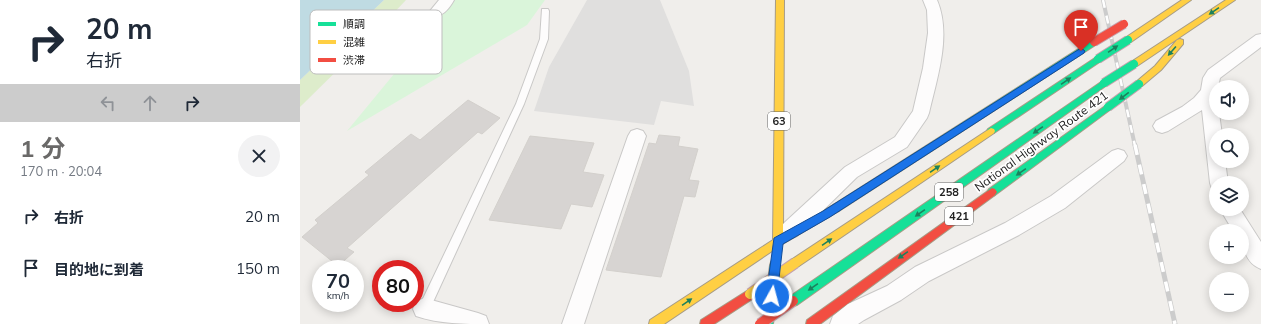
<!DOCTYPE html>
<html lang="ja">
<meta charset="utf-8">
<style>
:root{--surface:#fff;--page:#f2f2f3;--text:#1f2937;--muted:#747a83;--accent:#6a6968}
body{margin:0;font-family:Mulish,"Noto Sans JP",sans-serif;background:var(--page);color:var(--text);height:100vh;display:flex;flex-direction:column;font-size:15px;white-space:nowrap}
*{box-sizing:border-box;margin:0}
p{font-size:13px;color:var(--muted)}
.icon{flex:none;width:22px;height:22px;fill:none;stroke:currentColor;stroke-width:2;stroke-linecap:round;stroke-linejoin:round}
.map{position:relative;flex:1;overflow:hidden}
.drawer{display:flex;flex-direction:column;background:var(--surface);width:300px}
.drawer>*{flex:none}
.hud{background:#fff;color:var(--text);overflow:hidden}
.buttons{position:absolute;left:909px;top:80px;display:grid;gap:8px}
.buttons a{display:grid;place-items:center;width:40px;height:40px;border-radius:50%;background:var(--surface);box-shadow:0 2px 10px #0003;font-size:20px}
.speed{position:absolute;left:12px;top:260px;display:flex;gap:8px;font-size:20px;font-weight:700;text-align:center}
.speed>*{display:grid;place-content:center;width:52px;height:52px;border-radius:50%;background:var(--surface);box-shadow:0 2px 10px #0003;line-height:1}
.speed small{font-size:10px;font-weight:400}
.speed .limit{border:6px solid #d22;background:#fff;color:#111}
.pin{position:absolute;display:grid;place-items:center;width:34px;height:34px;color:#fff;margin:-41px -17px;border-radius:50% 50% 50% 0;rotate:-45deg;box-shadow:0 0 4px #0007}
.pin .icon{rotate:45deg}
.me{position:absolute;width:44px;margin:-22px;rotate:7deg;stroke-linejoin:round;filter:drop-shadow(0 0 3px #0008)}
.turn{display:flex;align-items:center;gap:14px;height:84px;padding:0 20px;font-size:18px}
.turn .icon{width:52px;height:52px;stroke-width:2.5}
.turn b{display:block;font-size:28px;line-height:34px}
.lanes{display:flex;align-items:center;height:38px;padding:0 20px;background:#0003;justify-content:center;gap:20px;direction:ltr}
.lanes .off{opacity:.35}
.round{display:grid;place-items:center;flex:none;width:42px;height:42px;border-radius:21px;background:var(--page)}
.summary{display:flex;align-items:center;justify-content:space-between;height:68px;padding:0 20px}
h1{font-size:24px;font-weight:700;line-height:30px;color:var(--accent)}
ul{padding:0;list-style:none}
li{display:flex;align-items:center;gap:12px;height:52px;padding:0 20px}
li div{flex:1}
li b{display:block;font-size:15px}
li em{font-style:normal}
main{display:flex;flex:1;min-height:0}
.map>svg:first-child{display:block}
.grass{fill:#ddeccb}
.park{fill:#daf5da}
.parking{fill:#e0dfde}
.water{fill:#bfdbe3}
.building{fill:#d7d4d2;stroke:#d3d0cc}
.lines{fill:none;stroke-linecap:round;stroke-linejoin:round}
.lane-casing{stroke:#c9c8c7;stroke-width:2}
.street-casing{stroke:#c9c8c7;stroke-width:2}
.fast-casing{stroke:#a79c86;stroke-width:2}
.slow-casing{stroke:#a79c86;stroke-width:2}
.jam-casing{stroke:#a79c86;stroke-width:2}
.lane{fill:#fdfcfc;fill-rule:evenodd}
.street{fill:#fdfcfc;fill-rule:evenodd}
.fast{fill:#16e098;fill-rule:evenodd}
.slow{fill:#ffcf43;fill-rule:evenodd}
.jam{fill:#f24e42;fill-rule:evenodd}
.rail-far1-casing{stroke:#ccc;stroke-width:4}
.rail-casing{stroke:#ccc;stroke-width:5}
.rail-far1{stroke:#fff;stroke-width:2.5;stroke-dasharray:8;stroke-linecap:butt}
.rail{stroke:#fff;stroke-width:3.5;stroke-dasharray:10;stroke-linecap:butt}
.fast-bridge-casing{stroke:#c5a2ac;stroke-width:10;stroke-linecap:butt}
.slow-bridge-casing{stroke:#c5a2ac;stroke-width:12;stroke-linecap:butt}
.jam-bridge-far1-casing{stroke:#c5a2ac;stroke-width:10;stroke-linecap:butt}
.jam-bridge-casing{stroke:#c5a2ac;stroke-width:12;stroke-linecap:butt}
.fast-bridge{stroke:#16e098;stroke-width:8}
.slow-bridge{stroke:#ffcf43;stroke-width:10}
.jam-bridge-far1{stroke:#f24e42;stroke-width:8}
.jam-bridge{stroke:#f24e42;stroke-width:10}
.oneway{fill:#1c815d}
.route{fill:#1a73e8;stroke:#114b97}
.labels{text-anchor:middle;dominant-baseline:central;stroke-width:3.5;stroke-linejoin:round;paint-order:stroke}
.shield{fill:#fff;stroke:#646464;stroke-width:1}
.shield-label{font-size:11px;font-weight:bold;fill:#222}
.street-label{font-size:12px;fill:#222;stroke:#fff}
.key{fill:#fff;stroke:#bdbdbd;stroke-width:1}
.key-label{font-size:11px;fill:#222}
</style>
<main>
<section class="drawer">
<div class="hud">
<div class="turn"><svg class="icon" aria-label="right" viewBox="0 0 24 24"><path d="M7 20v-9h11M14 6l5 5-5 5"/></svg><div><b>20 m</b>右折</div></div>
<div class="lanes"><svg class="icon off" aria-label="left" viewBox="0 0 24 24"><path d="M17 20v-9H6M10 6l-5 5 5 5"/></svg><svg class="icon off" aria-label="ahead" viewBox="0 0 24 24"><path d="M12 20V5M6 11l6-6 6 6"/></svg><svg class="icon" aria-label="right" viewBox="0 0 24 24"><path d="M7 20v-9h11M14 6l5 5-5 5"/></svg></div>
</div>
<div class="summary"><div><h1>1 分</h1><p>170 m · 20:04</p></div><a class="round"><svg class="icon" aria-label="close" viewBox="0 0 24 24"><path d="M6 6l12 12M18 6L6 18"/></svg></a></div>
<ul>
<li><svg class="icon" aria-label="right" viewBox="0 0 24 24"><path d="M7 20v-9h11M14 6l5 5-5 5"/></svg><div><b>右折</b></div><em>20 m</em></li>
<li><svg class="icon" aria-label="arrive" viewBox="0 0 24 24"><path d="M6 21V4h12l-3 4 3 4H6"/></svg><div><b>目的地に到着</b></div><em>150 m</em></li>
</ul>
</section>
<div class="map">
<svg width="961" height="324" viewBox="0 0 961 324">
<rect width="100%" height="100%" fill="#f0eeeb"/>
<!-- grass -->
<path class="grass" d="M84,0h22l-37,39 -69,68v-27z"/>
<!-- park -->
<path class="park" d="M155,0h90l-18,25 -180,106z"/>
<!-- parking -->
<path class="parking" d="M287,0h73l29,71 5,35 -33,-5 -7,24 -120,-14 15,-44z"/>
<!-- water -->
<path class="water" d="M0,0h84l-84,80z"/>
<!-- building -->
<path class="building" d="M168,100l32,18 -18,16 -4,-2 -131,116 7,4 -16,14 -36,-29 16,-14 -3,-3 54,-45 -4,-3 46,-38 9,6z
M359,135l21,2 -2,9 20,3 -9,31 10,1 -4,16 -11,-1 -23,81 -55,-7 43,-127 7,1z
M230,136l64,7 -11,29 21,3 -12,32 -21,-3 -10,25 -72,-9z"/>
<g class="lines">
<!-- lane casing -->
<g class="lane-casing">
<path id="lane" d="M242,9h6l1,2 -1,28 -24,65 -96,209 -4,1 -4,-1 -1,-4 1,-4 96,-201 24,-65z"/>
</g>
<!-- street casing -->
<g class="street-casing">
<path id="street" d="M139,0h15c-5,9 -12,18 -22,15l-2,-4z
M623,0h14c15,35 0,78 -8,113l-2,5 -20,29 -50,30 -60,59 -7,3 -7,-3 -3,-6 3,-6 62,-57 50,-30 18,-26 10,-43 5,-35 -1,-23z
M961,34v13l-41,31 -2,9h-2v26h3l3,22h-6v26h9l3,22h-12v7l-4,-1 -2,-6 -8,-73 -34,21 -6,2 -6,-2 -3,-5 3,-5 26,-14 12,-9 7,-8 2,-12 5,-8 48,-35z
M337,129l6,2 3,5 -62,188h-22l66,-188 3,-5z
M818,149l6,2 3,5 -3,5 -59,47 -46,27 -90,46 -28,19 -37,20 -6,4h-28l3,-8 15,-12 39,-18 28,-19 90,-44 46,-27 61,-45z
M920,209h20l21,33v27c-16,-6 -19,-23 -19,-38h-9z
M124,298l54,15 8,3 3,8c-25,0 -49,0 -73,-8l-3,-7 3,-7z"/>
</g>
<!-- fast casing -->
<g class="fast-casing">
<path id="fast" d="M794,39l3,1v4l-258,167 -3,1 -3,-1 -2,-3 2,-3z
M798,56l3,1 1,2 -1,2 -107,72h-6l-1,-2 1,-2z
M804,80l4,3 -1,2 -310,220 -4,1 -4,-1 -1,-4 1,-4z
M808,104l3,1 1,2 -1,2 -116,86 -3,1 -3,-1 -2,-3 2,-3z
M475,260l4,2 1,3 -7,59h-10l7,-59 1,-3z"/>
</g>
<!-- slow casing -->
<g class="slow-casing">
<path id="slow" d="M476,0h8l-1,234 50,-29 3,-1 3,1 2,3 -2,3 -58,34 -117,79h-15l1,-4 123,-80z
M882,0h9l-60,42h-6v-4z
M926,0h9l-98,66h-6l-1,-2 1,-2z
M880,39l3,1v4l-22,26 -19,16h-6l-1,-2 1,-2 19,-16 22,-26z
M691,128l3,1 1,2 -1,2 -195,133 -4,2 -4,-2 -1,-3 1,-3z"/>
</g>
<!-- jam casing -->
<g class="jam-casing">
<path id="jam" d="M692,188l3,1 2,3 -2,3 -175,129h-14l1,-4z
M450,289l4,1 1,4 -1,4 -40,26h-14l1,-4z"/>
</g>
<!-- lane -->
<use href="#lane" class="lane"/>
<!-- street -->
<use href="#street" class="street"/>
<!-- fast -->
<use href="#fast" class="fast"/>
<!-- slow -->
<use href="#slow" class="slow"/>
<!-- jam -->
<use href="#jam" class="jam"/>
<!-- rail-far1 casing -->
<g class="rail-far1-casing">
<path id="rail-far1" d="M803,0l32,146"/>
</g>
<!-- rail casing -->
<g class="rail-casing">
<path id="rail" d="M835,145l40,179"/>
</g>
<!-- rail-far1 -->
<use href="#rail-far1" class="rail-far1"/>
<!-- rail -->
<use href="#rail" class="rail"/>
<!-- fast-bridge casing -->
<g class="fast-bridge-casing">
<path id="fast-bridge" d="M798,59l30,-19
M804,83l30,-19
M808,107l31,-23"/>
</g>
<!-- slow-bridge casing -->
<g class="slow-bridge-casing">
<path id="slow-bridge" d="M450,294l45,-31"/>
</g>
<!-- jam-bridge-far1 casing -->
<g class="jam-bridge-far1-casing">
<path id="jam-bridge-far1" d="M794,42l30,-18"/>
</g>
<!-- jam-bridge casing -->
<g class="jam-bridge-casing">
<path id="jam-bridge" d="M460,324l33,-23"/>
</g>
<!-- fast-bridge -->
<use href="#fast-bridge" class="fast-bridge"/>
<!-- slow-bridge -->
<use href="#slow-bridge" class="slow-bridge"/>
<!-- jam-bridge-far1 -->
<use href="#jam-bridge-far1" class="jam-bridge-far1"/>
<!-- jam-bridge -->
<use href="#jam-bridge" class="jam-bridge"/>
</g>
<!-- one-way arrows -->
<defs><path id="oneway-solid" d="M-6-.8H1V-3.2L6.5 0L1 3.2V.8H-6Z"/></defs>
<g class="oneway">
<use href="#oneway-solid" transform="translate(914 11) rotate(146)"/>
<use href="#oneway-solid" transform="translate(813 49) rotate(-34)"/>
<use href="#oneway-solid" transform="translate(872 51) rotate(131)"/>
<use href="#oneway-solid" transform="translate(766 81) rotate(-34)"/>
<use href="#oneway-solid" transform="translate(824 96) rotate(143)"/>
<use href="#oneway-solid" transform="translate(738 130) rotate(145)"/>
<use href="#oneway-solid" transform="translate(635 169) rotate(-34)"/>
<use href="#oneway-solid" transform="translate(721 172) rotate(145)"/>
<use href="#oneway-solid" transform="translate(620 213) rotate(145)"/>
<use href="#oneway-solid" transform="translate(527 242) rotate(-34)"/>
<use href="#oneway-solid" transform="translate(603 255) rotate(145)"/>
<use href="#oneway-solid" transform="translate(513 287) rotate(145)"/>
<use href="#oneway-solid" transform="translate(387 302) rotate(-34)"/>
</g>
<!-- route -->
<path class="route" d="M781,48l4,3 -1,2 -254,164 -47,27 -6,52 -2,4 -3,2 -4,-2 -2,-4 8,-58 49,-27z"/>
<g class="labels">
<!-- shield labels -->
<g class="shield">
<rect x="468" y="112" width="22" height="18" rx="3"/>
<rect x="635" y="183" width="28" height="18" rx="3"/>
<rect x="645" y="207" width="28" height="18" rx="3"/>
</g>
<g class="shield-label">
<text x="479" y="121">63</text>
<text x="649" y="192">258</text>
<text x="659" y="216">421</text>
</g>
<!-- street labels -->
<g class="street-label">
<text transform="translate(741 141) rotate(-36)">National Highway Route 421</text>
</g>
</g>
<!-- legend -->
<rect x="10" y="10" width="132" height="64" rx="6" class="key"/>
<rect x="18" y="22" width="18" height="4" fill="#16e098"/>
<rect x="18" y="40" width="18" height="4" fill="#ffcf43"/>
<rect x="18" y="58" width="18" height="4" fill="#f24e42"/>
<g class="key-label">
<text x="43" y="28">順調</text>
<text x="43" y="46">混雑</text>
<text x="43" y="64">渋滞</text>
</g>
</svg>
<div class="buttons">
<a><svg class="icon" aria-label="sound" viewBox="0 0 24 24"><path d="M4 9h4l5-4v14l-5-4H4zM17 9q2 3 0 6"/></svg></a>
<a><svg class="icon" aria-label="search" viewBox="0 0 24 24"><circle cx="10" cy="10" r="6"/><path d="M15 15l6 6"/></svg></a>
<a><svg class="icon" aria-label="layers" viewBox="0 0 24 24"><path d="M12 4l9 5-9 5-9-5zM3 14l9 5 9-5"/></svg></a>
<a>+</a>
<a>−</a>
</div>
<div class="speed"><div>70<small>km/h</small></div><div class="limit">80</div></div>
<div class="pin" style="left:781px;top:51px;background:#d93025"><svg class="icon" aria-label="arrive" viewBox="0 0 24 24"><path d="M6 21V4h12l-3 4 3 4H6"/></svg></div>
<svg class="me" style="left:472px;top:296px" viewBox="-20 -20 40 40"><circle r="17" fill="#1a73e8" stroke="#fff" stroke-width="3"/><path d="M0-11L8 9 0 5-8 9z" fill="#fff"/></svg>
</div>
</main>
